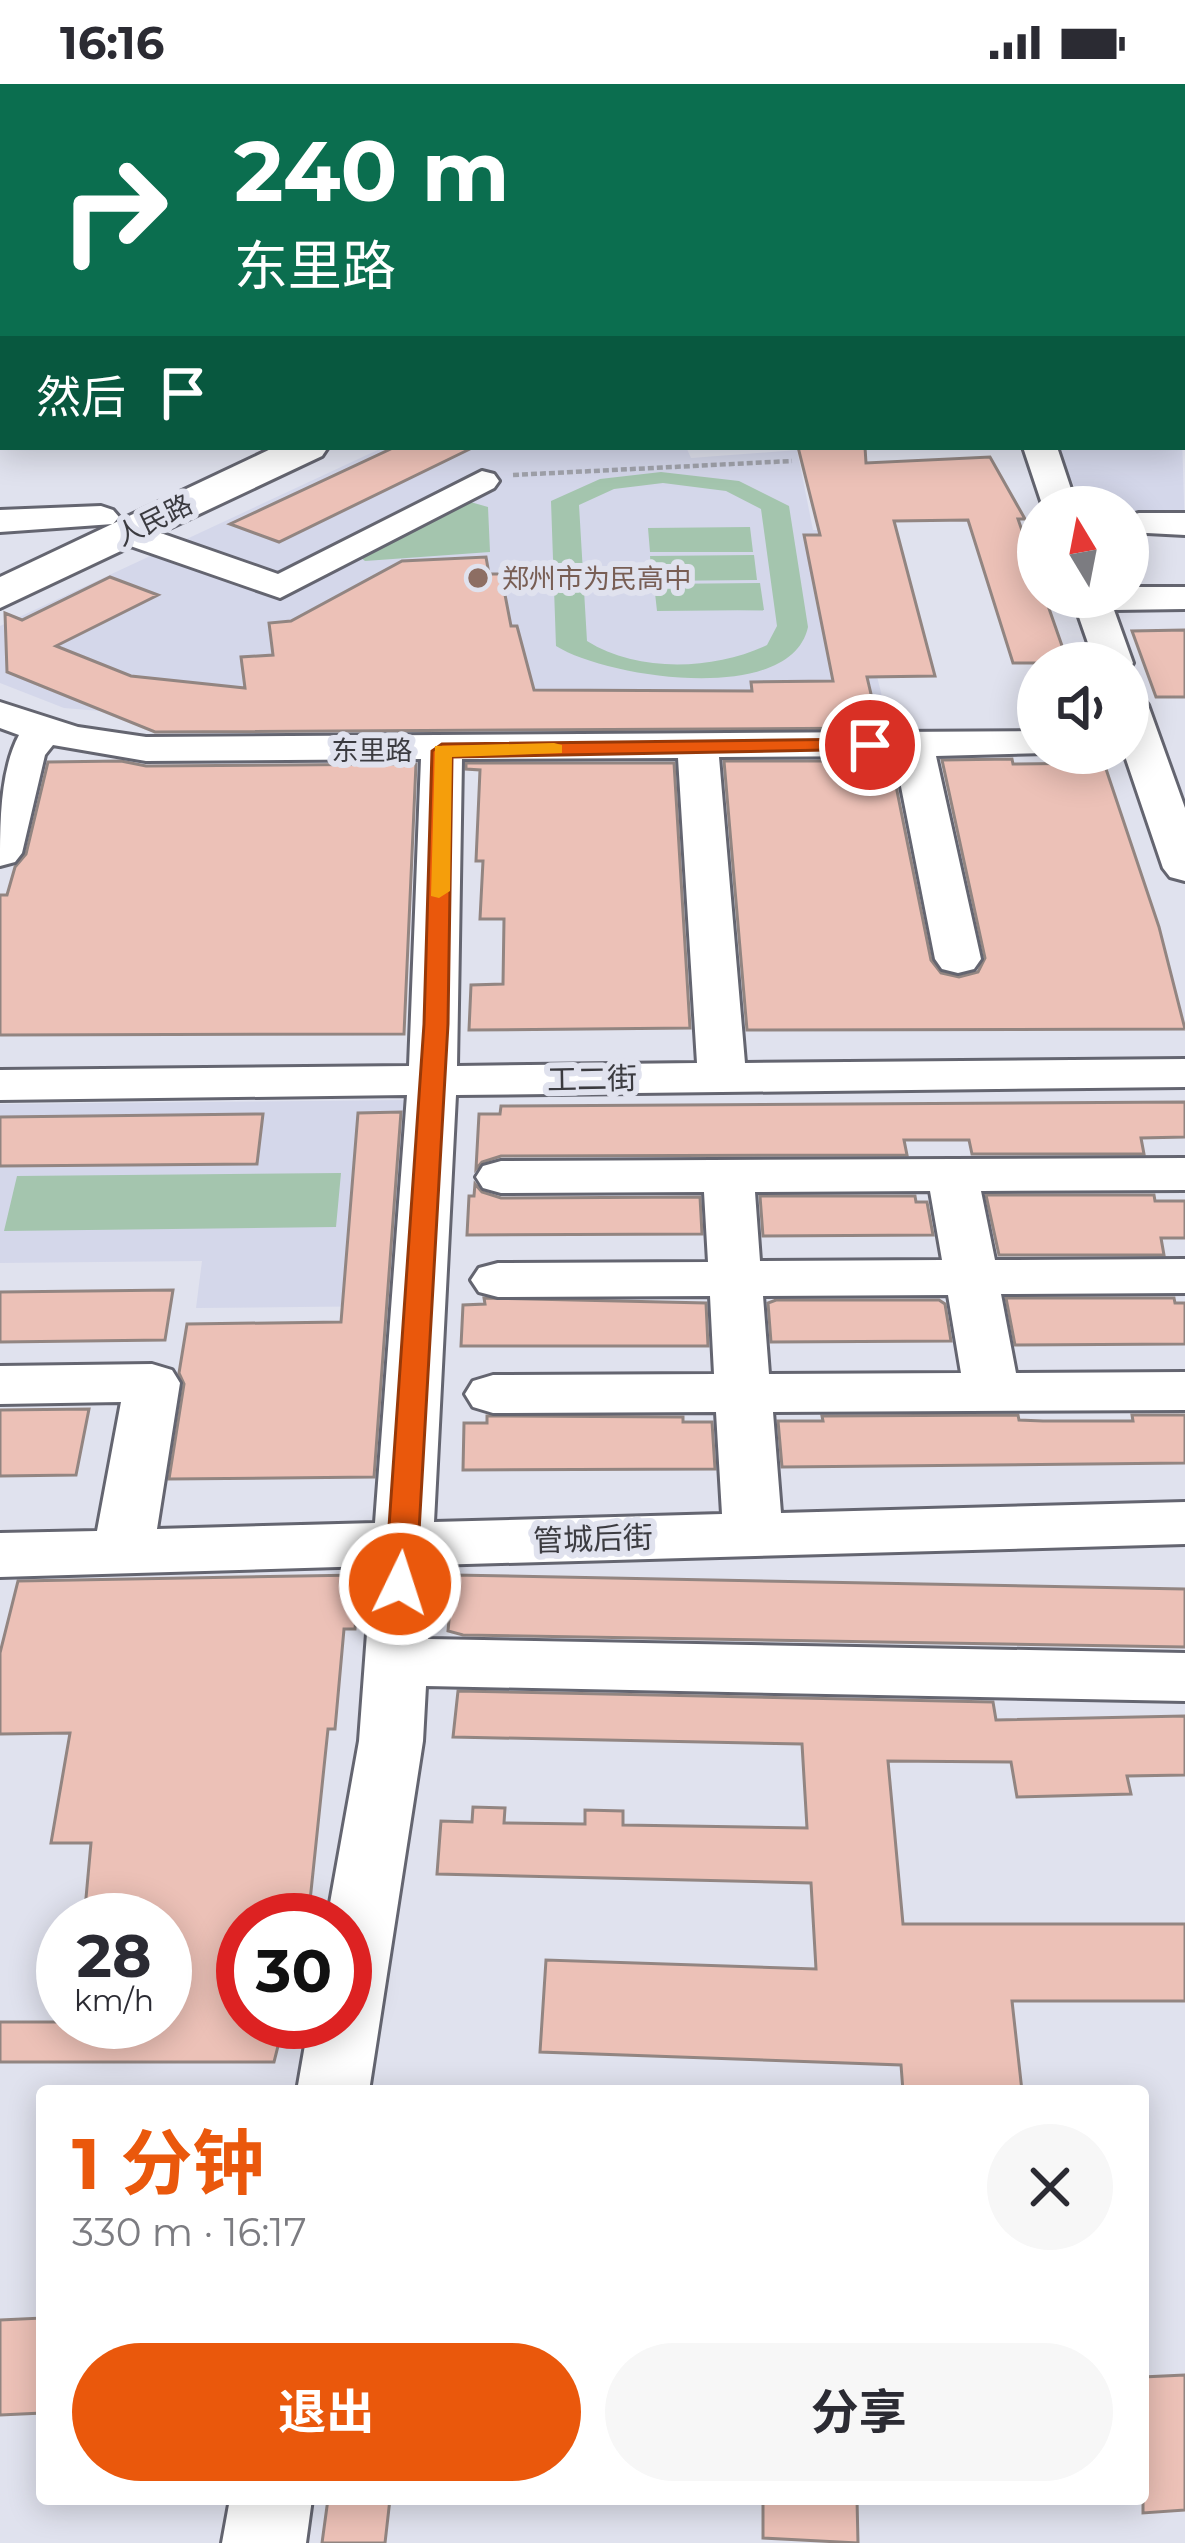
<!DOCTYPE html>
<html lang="zh">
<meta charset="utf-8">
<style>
:root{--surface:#fff;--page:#f7f7f7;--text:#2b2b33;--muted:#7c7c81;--accent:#ea580c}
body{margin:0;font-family:Montserrat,"Noto Sans SC",sans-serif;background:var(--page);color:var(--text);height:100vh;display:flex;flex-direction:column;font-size:45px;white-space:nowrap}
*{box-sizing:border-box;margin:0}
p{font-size:39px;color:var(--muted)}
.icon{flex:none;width:66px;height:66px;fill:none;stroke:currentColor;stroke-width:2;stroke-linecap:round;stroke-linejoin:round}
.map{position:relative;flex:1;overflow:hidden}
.drawer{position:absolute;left:36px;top:2001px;width:1113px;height:420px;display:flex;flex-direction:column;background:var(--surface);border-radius:12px;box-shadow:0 6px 30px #0003}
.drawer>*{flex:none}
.banner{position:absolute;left:0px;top:0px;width:1185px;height:366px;box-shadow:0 6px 30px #0003;background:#0b6e4f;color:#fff;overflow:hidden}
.needle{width:78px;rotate:350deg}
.buttons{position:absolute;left:1017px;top:402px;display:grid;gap:24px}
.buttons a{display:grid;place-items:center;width:132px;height:132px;border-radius:50%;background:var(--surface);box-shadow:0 6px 30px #0003;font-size:60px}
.speed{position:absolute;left:36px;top:1809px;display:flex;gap:24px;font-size:60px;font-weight:700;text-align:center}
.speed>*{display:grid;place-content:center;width:156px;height:156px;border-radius:50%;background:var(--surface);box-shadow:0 6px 30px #0003;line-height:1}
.speed small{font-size:30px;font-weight:400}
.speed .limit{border:18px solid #d22;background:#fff;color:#111}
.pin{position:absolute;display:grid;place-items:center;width:102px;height:102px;color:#fff;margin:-51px;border:6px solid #fff;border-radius:50%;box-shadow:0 3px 12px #0007}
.me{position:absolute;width:132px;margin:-66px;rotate:4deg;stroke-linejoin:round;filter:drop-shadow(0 0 9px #0008)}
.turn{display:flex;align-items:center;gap:42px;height:252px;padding:0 36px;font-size:54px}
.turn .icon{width:156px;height:156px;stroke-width:2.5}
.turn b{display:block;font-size:84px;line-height:102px}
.then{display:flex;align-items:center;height:114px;padding:0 36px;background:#0003;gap:24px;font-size:45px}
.round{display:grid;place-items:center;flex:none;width:126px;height:126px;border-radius:63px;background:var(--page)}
.summary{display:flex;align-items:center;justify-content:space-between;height:204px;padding:0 36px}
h1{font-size:72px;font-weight:700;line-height:90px;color:var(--accent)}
.primary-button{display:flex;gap:24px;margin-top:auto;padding:24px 36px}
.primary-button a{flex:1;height:138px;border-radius:72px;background:var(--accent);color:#fff;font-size:48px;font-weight:700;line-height:138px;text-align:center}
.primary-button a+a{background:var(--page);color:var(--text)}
.status{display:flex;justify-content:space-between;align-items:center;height:84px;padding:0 60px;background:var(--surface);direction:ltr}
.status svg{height:33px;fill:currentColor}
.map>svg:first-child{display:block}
.built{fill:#d4d7ea}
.green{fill:#a4c5ae;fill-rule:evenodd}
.building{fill:#ecc1b7;stroke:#928581;stroke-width:3}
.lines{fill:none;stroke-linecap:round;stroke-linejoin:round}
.minor-casing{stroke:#646570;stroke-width:6}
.major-casing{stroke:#646570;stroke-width:6}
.path{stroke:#a0a2ab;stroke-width:4.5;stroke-dasharray:6 3;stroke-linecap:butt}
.minor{fill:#fff;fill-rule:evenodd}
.major{fill:#fff;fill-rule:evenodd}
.route{fill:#ea580c;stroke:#983908;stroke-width:3}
.slow{fill:#f59e0b}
.education-dot{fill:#8d6e63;stroke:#e0e2ee;stroke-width:4.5}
.labels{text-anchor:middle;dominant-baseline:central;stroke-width:12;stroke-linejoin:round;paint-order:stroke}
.far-street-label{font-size:27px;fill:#3b3b40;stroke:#e0e2ee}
.far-education-label{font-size:27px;fill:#785e54;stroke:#e0e2ee;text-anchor:start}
.street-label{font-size:30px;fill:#3b3b40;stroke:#e0e2ee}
</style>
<div class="status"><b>16:16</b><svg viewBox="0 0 49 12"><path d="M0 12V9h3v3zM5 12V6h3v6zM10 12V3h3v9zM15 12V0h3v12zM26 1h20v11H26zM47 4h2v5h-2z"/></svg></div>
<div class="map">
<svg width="1185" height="2459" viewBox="0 0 1185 2459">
<rect width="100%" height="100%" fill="#e0e2ee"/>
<!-- built -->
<path class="built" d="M1182,354l3,96 -57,1v-28h-44l-28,-60h126z
M384,363h302l5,11 106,-8 16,80h28l45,183 -751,1 -71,-6 -64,-25v-57z
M409,1016l-12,206 -201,2 6,-47 -202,2v-159z"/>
<!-- green -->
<path class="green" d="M661,388l78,9 50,25 19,121c-17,79 -201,51 -252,19l-5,-145 49,-22zM663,399l63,8 35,18 16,117 -10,19c-53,25 -129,28 -180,-4l-8,-136 35,-16z
M467,417l21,6 2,45 -125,9 -5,-4z
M750,443l3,25h-103l-2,-24z
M754,471l3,25 -105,1 -2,-25z
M760,499l4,27 -107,1 -3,-27z
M341,1089l-5,54 -332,4 13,-55z"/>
<!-- building -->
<path class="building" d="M395,363h79l-195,95 -49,-18z
M798,363h67l1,16 124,-6 35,62h-7l20,58v20h7l23,66h-55l-45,-143 -74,1 41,155 -68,1 12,51 -724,4 -148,-60 -2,-59 17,7 88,-43 48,18 -102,51 75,30 114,12 -4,-31 32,-2 -4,-32 22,-2 111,-60 84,-4 3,17h12l10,52h6l17,64 218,1 -1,-9 82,-1 -29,-146h16z
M1185,546v67h-29l-24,-66z
M1012,675l1,5 91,-1 55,164 26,102 -438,1 -23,-269h167l40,199 10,13 18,4 19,-5 7,-14 -43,-198z
M121,677l25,5 270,-2 -12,270 -404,1v-140h7l8,-28 11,-13 22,-92z
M466,679h208l16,265 -221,2 2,-45 32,-1 1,-65h-24l3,-58h-7l4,-91 -14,-1z
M1185,1018v35l-44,1 3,16h-172l-3,-14h-65l3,15 -406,1 -19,6 -6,7 3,-55h21l1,-8z
M401,1028l-27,365 -205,2 15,-95 -5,-11 8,-49 154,-2 17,-209z
M263,1030l-6,50 -257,2v-49z
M475,1100l7,8 19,6 199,-1 2,37 -235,1 2,-39h5z
M986,1111h168l1,6h30v37h-24l3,17h-165z
M760,1112h155l1,6h11l6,33 -170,1z
M173,1206l-8,50 -165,2v-50z
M484,1214l222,5 2,43h-247l2,-41 22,-1z
M1006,1214h168l1,5h10v41l-170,1z
M776,1216h163l6,4 6,37 -180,1 -3,-39z
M89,1325l-13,66 -76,1v-66z
M1018,1331l1,5 24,1h90l-1,-6h53v48l-403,4 -4,-46h45l-1,-5z
M487,1332l196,1v5h29l3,47 -252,1 1,-47h23z
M359,1491l-4,54h-11l-9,100h-7l-20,191h-65v102h41l-10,40h-274v-40h165v-102h-81l7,-77h-40l19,-110 -70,1v-81l18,-72z
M453,1491l732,14v58l-722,-12 -15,-4z
M458,1607l535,11 3,18 189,-4v59l-58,1 4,18 -114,3 -6,-35 -123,-1 15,163h282v77h-173l10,90h-119l-2,-26 -361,-13 6,-92 270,9 -5,-86 -374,-9 4,-53 31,1 1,-15 32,1 -1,15 81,1v-14l38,1v14l184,3 -5,-84 -349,-7z
M42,2234v95l-42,2v-95z
M1185,2291v135l-42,3v-136z
M328,2415h62l-5,44h-63z
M763,2415h94l1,44 -95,-5z"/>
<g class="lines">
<!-- minor casing -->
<g class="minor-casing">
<path id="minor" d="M474,0h24l1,3h-24z
M1182,53h3v16h-3z
M1182,164h3v18h-3z
M0,165h3v18h-3z
M1182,254h3v18h-3z
M0,259h3v18h-3z
M1023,363h34l20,60h-34z
M482,387l12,3 5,7 -5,7 -214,110 -164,-57 -5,-8 5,-8 13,-3 149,52z
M101,422l12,4 6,7 -6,7 -113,8v-22z
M1139,429h46v22l-57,-3v-16z
M1128,503h57v22l-71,1 19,53 -5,8v-8h-33l-23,-66h56z
M1128,609l14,4 6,8 37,103v73l-15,-4 -7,-9 -39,-115z
M0,618l78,25 68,10 892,-6v22h9l-111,3 45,203 -7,10 -16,4 -16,-4 -7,-10 -40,-203 -176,1 26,306 440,-4v28l-729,8 -22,427 288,-8 -6,-102 -223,1 -20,-6 -8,-13 8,-13 20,-6 221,-1 -4,-78 -212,1 -19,-5 -8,-12 8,-12 19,-5 210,-1 -4,-70 -203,1 -18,-5 -7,-11 7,-11 18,-5 684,-3v32l-204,1 14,69 190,-1v34l-184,1 15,79 169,-1v38l-412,2 8,101 404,-11v42l-753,21 -4,74 757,14v48l-759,-15 -3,55 -54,350h-72l12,-69h36v-102h-18l32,-179 13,-175 -372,11v-44l97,-2 24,-129 -121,2v-38l152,-2 20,6 8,13 -23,146 218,-6 32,-428 -407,5v-30l409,-4 12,-307 -275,2 -93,-16 -8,10 -23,98 -7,9 -15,4c0,-44 0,-95 19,-131l-19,-7zM678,674l19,305 -240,3 5,-307zM930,1107l12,69 -182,1 -5,-69zM948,1211l13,78 -192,1 -6,-78z
M230,2415h82l-6,44h-84z"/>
</g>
<!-- major casing -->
<g class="major-casing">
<path id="major" d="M275,363h53l-6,9 -322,152v-31z"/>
</g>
<!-- path -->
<path class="path" d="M692,0l5,3
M929,0l6,3
M878,3l6,-3
M965,3l6,-3
M1101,3l6,-3
M513,391l279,-14"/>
<!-- minor -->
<use href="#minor" class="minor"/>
<!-- major -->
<use href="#major" class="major"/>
</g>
<!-- route -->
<path class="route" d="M870,655l7,2v8l-425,8 -4,267 -32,560 -5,8h-21l-5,-8 39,-560 8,-273 10,-7z"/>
<!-- slow -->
<path class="slow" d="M554,659l8,2v8l-110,4 -2,134 -11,7 -8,-2 4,-150z"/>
<!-- markers -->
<circle class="education-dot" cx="478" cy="494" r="12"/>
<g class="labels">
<!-- far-street labels -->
<g class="far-street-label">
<text transform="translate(154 436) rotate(-26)">人民路</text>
<text x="372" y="666">东里路</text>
</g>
<!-- far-education labels -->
<g class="far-education-label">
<text x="502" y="494">郑州市为民高中</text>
</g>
<!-- street labels -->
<g class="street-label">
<text transform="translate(592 995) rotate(-1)">工二街</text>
<text transform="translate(593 1455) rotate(-2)">管城后街</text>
</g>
</g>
</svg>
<div class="buttons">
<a><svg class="needle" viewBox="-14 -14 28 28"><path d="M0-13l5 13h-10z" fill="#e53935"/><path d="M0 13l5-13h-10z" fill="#7c7c81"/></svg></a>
<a><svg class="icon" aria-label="sound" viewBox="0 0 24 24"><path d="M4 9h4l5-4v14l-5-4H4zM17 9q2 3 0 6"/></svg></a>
</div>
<div class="speed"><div>28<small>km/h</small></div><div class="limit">30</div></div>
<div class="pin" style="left:870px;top:661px;background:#d93025"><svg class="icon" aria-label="arrive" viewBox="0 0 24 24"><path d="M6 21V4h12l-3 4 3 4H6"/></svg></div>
<svg class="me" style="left:400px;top:1500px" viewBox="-20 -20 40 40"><circle r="17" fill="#ea580c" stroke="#fff" stroke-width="3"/><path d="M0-11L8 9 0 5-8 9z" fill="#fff"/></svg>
<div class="banner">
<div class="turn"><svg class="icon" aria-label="right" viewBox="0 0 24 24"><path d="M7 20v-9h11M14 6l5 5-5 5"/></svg><div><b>240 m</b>东里路</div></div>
<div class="then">然后<svg class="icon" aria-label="arrive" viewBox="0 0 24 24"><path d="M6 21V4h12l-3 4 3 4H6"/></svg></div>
</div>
<section class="drawer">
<div class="summary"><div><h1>1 分钟</h1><p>330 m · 16:17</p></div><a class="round"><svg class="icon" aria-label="close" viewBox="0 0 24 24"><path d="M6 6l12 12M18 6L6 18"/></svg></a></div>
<div class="primary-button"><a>退出</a><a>分享</a></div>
</section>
</div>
